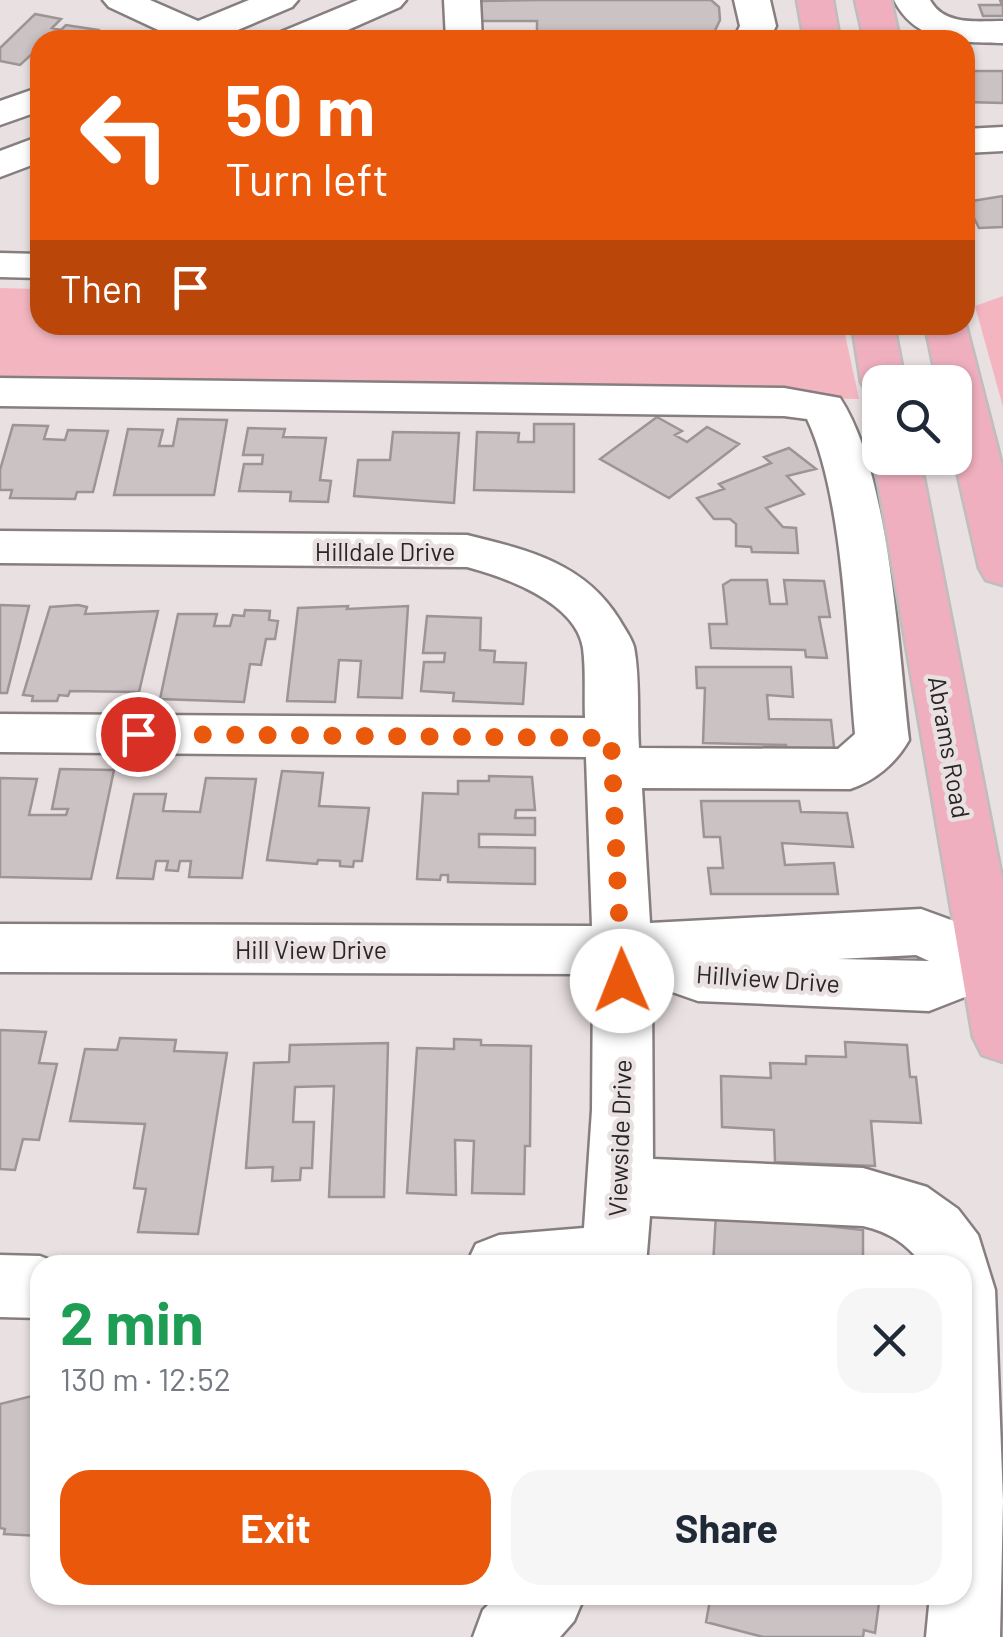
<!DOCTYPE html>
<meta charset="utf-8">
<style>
:root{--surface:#fff;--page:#f6f6f7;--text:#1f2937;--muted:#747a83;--accent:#ea580c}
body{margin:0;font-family:Barlow,sans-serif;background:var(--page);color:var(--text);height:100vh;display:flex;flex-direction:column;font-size:38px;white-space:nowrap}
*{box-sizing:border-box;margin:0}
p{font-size:32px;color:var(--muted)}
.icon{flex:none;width:55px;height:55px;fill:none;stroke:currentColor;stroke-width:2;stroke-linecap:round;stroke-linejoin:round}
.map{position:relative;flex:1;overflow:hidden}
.details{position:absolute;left:30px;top:1255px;width:942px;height:350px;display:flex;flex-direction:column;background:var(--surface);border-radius:30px;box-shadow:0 2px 8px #0004}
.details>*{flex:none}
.hud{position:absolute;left:30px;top:30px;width:945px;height:305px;border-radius:30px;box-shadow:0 2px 8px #0004;background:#ea580c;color:#fff;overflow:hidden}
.fabs{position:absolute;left:862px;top:365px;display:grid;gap:20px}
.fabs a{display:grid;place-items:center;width:110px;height:110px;border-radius:20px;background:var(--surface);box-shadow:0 2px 8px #0004;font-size:50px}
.pin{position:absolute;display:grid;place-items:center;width:85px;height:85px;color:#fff;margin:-42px;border:5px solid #fff;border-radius:50%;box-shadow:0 2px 10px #0007}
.me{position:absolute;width:110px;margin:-55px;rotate:359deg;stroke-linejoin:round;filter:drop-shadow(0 0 8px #0008)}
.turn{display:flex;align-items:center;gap:35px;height:210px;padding:0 30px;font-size:45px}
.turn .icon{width:130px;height:130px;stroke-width:2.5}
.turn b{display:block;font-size:70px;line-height:85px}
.then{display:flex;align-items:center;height:95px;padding:0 30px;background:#0003;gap:20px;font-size:38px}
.round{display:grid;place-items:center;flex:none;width:105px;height:105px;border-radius:30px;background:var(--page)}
.head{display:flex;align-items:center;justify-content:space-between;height:170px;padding:0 30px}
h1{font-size:60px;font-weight:700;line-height:75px;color:#1e9e55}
.button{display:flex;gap:20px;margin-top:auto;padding:20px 30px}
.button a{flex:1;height:115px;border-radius:30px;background:var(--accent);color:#fff;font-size:40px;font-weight:700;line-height:115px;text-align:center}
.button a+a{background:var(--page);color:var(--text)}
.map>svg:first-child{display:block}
.green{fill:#f3b6c1}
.building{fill:#cbc2c4;stroke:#9d9496;stroke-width:2.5}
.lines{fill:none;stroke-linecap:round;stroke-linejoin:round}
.minor-casing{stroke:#867e7f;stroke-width:5}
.major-casing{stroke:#bfbebe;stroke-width:5}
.minor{fill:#fff;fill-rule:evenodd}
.major{fill:#efafbe;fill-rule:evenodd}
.route{stroke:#ea580c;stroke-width:18;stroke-dasharray:0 32.4}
.labels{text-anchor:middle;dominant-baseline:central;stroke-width:9;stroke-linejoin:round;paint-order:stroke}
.street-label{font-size:25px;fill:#292626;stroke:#e9e0e1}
</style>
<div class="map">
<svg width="1003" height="1637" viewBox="0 0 1003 1637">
<rect width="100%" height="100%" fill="#e9e0e1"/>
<!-- green -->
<path class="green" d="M0,288l40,1v36h803l16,74 -859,-11z
M1003,296v111l-28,-101z"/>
<!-- building -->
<path class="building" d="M538,0h173l8,7 1,13 -8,17 -16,3h-152v-4l-7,-1v-14h-57l1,-20z
M1000,0h3v16h-20l-4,-11h23z
M35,14l26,5 -9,9 9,2 5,-5 32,5 -9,10h-49v14l-7,-1 -13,12 -20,-4v-13z
M965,58l5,13h33v32l-38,-1z
M1003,196v31l-24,1 -13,-26z
M657,417l25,14 -7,4 12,7 20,-15 32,17 -70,54 -69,-39z
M178,419l49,1 -13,75h-100l14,-66 35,1 -4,16h14z
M534,424h40v68l-100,-2 3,-58 42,1 -1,9h16z
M13,425l35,1 -4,13 21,1 3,-10 40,1 -15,61h-16l-2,7 -65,-1 2,-8h-12v-20z
M248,428l37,1 -2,8 43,1 -6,42 11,1 -3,21 -38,-1 1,-9 -52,-1 5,-27h18l1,-9h-20z
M393,432l66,1 -5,70 -100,-7 4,-36h32z
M789,448l27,21 -29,7 17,18 -38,14 17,19 13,1 2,25 -46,-1 -1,-5 -15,-1v-22l-6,-5h-16l-17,-21 27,-9 -5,-5 52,-21 -7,-6z
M731,580h36l3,24h17l-3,-24 40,1 6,36h-11l8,41 -21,-1 -1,-7 -94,-2 -2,-24h18l-4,-39z
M0,605l29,1 -22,87h-7z
M78,605l9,2 -2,7 73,-3 -19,81 -69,-1 -2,5 -9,-1 -2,6h-25l1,-5 -10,-1 27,-88z
M348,606l-1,3 61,-3 -6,92 -44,-1 3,-36 -22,-1 -4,42 -48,-1 11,-93z
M245,610l25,1 -1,9 9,1 -3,18h-9l-5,26 -11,-1 -6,38 -84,-3 18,-85h39l-3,12h16l3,-11 11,1z
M427,616l54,2 -1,32 15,1 -1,11 32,1 -3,41 -70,-3 1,-8 -33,-2 3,-29h20l1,-9h-22z
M696,667h95l2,30 -26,-2 2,24 62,1 4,36 -48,-2 -1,-9 -83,-2 2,-55h-8z
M60,769l54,1 -23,109 -91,-2v-99l37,1 -8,36h37l2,-6h-16z
M282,771l41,2 -4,33 50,2 -7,53h-8l-1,6 -13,-1v-5l-22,-1 -1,4 -50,-4z
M489,776l43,1 3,33h-19l-1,8h20v17l-56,-1v13l56,1v36l-87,-2v-7h-7l-1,5 -23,-1 6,-86 35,1v-13h31z
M206,778l50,1 -14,99 -53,-1 2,-16h-11l-2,10 -12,-1 2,-9h-12l-3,18 -36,-1 17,-84h32l-3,17 37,1z
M701,801h98l2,11 46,1 6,34 -71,-4 3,22 49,-2 4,31h-127l-3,-26h15l-3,-31h-16z
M0,1030l46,2 -7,31 18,1 -18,76 -16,-1 -8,31 -15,-1z
M120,1038l56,2 -2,11 53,2 -29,181 -60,-2 8,-43 -12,-1 11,-64 -75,-3 15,-72 32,1z
M454,1039l27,1v5l50,1 -1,100h-5l-1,48 -52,-1 2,-52 -19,-1 1,55 -49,-2 10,-145 37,1z
M845,1042l62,3 3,32h6l5,46 -50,-2 4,45 -100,-4 -1,-32 -52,-3 -1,-51 50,2 -1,-15 36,1v-8l40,1z
M388,1043l-4,154h-55l5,-111 -39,1 -2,35h21l-2,46h-11l-1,12 -28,1 1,-14 -27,1 8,-105 35,-1 1,-17z
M716,1214l147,16v35h-150z
M40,1394v142l-36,-2 1,-5 -5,-1v-124z
M711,1595h169l-5,38 -11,-3 -1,7h-100l-57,-15z"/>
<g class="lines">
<!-- minor casing -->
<g class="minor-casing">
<path id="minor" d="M103,0h47l48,21 51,-21h49l-6,7 -78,33h-49l4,-5 -60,-28z
M358,0h48l-6,7 -75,33h-49l5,-8z
M444,0h36l2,40h-36z
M734,0h36l6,26 -7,14h-36l7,-14z
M894,0h36c14,26 47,21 73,21v22c-42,-1 -87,1 -109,-43z
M40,87v24l-40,14v-24z
M1003,127v24l-38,2v-24z
M40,136v26l-40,15v-26z
M0,253l40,1v24l-40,-1z
M0,378l784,10 56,10c50,76 58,249 69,342 -13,23 -34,41 -59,49l-208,-1 8,135 271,-14 82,30v48l-10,-1 -64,25 -231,-10 -46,-16 1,174 210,9 64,19 31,22 20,26 17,55 8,211 -3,136h-74l4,-42h32v-330h-39c-17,-22 -34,-33 -60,-39l-213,-10 -4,49h-180l10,-21 23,-9 85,-7 8,-118 1,-136 -593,-2v-48l592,2 -6,-169 -586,-5v-38l585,4c-1,-23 1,-47 -2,-70 -7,-46 -78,-71 -116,-81l-467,-4v-32l467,4c61,15 117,28 152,84 5,9 12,18 15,28 6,31 3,69 5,101l199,1 17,-15c-8,-88 -11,-237 -48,-315l-23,-3 -784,-10zM916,955l13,6 -91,-2z
M0,1255l40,1 23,9h-23v53l-40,-1z
M498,1595h87l-11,26 -14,16h-87l10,-27z"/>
</g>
<!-- major casing -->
<g class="major-casing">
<path id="major" d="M797,0h36l7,40h-36z
M855,0h36l9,40h-36z
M965,321l38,148v116l-17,-5 -7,-12 -25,-110 1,-76h-18l-12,-57h40z
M852,325h42l11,57h-25v13l-13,-3 -6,-10z
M880,449v9h40l83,425v179l-21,-7 -9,-18 -99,-579z"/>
</g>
<!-- minor -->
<use href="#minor" class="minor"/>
<!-- major -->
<use href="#major" class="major"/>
</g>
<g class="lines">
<!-- route -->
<path class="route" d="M138,734l473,4 11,243"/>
</g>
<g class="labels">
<!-- street labels -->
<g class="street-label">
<text x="385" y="551">Hilldale Drive</text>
<text transform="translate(950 747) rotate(80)">Abrams Road</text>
<text x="311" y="949">Hill View Drive</text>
<text transform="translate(768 978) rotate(4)">Hillview Drive</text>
<text transform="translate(619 1138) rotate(-88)">Viewside Drive</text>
</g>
</g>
</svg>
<div class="fabs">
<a><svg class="icon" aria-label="search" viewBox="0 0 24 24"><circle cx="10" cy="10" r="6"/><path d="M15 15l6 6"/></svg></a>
</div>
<div class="pin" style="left:138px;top:734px;background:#d93025"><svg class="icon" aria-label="arrive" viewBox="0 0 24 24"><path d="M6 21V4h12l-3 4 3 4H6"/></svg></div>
<svg class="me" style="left:622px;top:981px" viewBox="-20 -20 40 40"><circle r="19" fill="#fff"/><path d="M0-13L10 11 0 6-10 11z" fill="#ea580c"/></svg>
<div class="hud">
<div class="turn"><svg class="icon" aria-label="left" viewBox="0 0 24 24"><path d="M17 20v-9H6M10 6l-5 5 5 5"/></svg><div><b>50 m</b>Turn left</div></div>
<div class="then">Then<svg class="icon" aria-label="arrive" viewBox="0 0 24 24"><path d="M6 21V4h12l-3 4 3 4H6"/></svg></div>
</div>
<section class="details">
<div class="head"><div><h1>2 min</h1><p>130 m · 12:52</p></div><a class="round"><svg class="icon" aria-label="close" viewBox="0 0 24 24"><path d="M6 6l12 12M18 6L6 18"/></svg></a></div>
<div class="button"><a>Exit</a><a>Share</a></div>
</section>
</div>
